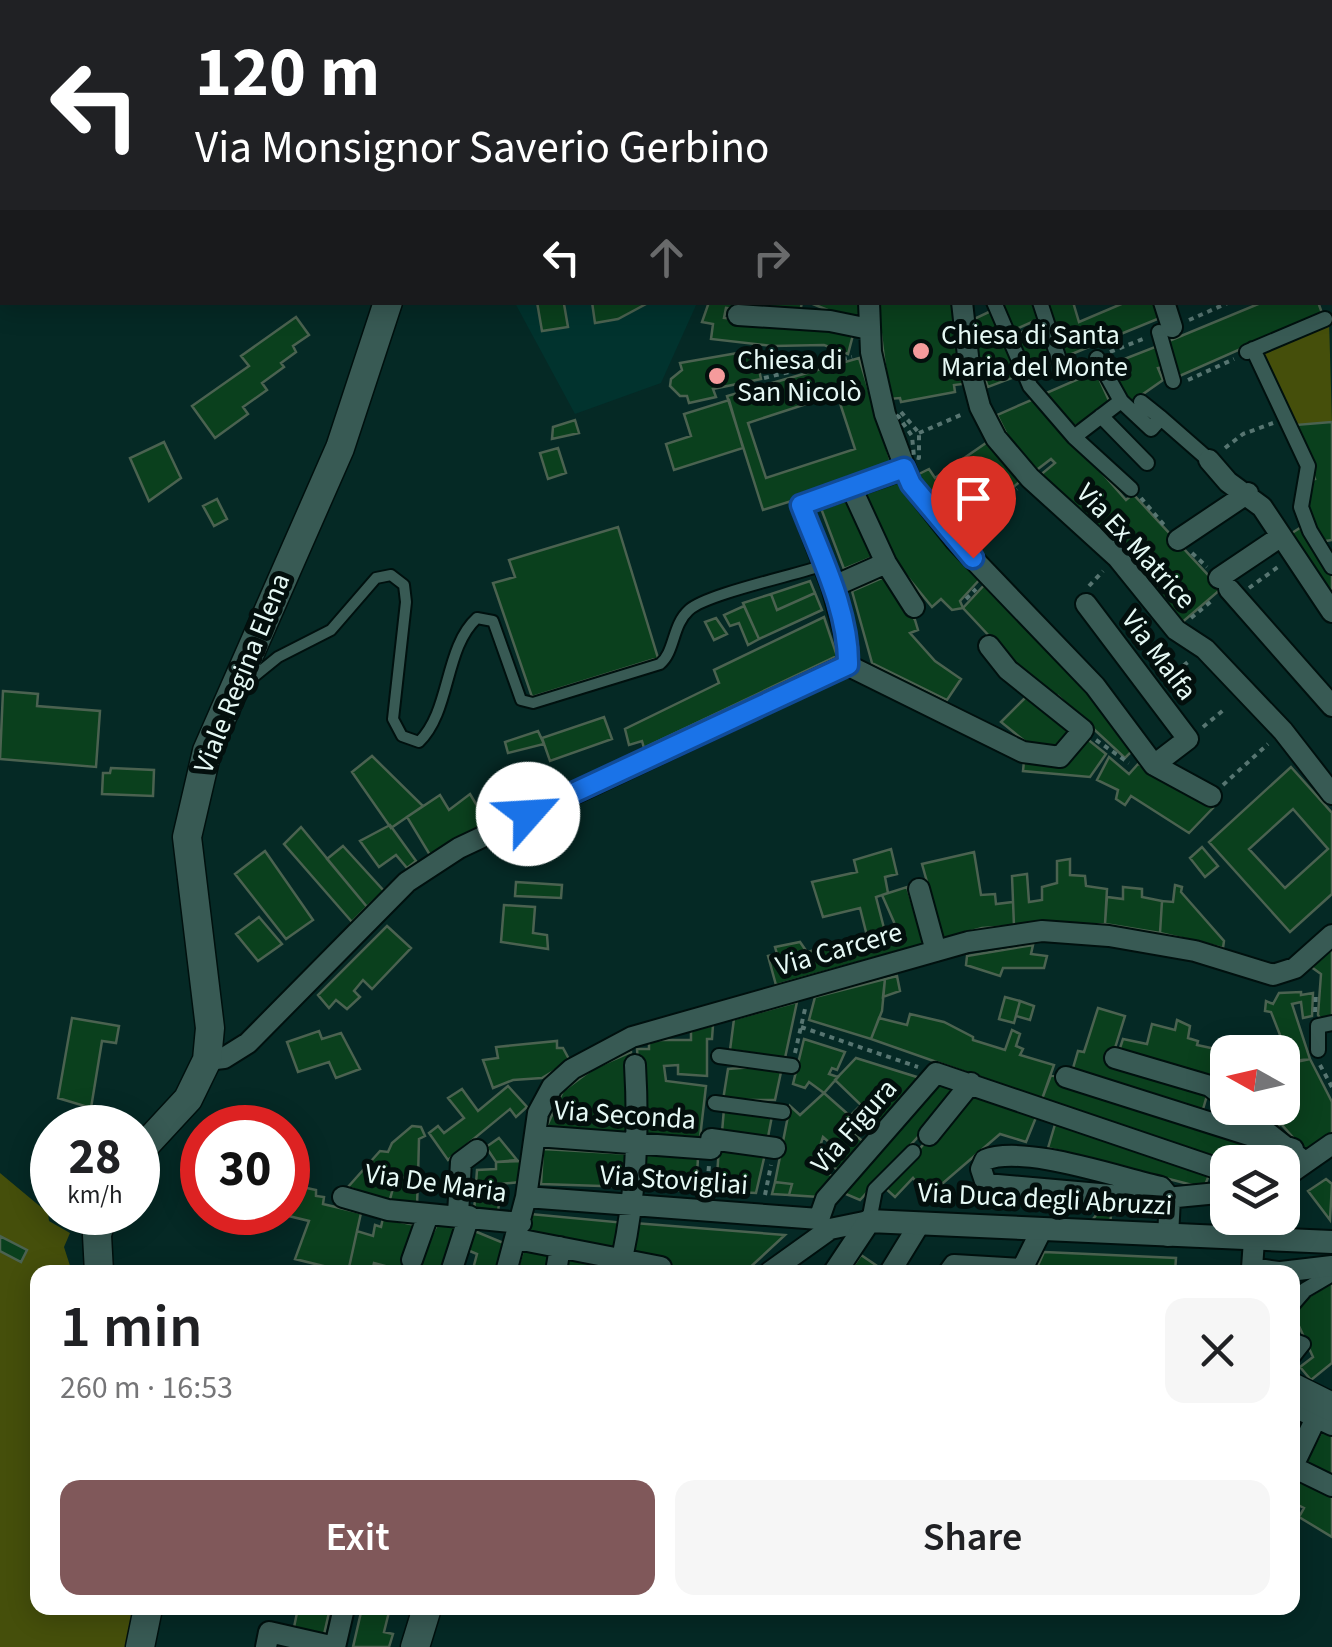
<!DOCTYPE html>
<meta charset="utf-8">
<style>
:root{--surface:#fff;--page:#f6f6f6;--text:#202124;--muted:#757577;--accent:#80585a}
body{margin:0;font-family:"Source Sans 3",sans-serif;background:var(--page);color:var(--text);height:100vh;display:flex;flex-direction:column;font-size:38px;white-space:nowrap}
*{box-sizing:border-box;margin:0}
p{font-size:32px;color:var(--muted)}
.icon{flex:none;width:55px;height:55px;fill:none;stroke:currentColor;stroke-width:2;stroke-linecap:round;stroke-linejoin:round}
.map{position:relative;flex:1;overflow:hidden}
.sheet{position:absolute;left:30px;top:1265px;width:1270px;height:350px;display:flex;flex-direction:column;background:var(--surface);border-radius:20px;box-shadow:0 5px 25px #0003}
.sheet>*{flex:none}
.hud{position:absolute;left:0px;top:0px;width:1332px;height:305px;box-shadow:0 5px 25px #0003;background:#202124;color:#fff;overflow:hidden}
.needle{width:65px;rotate:278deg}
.buttons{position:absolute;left:1210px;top:1035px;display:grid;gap:20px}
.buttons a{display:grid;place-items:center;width:90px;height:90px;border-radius:20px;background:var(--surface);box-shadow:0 5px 25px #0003;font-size:50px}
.speed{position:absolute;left:30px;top:1105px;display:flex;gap:20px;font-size:50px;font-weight:700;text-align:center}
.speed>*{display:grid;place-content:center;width:130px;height:130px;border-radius:50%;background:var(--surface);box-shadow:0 5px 25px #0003;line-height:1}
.speed small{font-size:25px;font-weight:400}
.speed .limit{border:15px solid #d22;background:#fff;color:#111}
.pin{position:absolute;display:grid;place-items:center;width:85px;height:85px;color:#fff;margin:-102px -42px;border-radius:50% 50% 50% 0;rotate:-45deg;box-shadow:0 0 10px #0007}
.pin .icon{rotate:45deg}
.me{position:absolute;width:110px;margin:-55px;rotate:64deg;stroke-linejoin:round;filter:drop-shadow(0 0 8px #0008)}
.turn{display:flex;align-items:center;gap:35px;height:210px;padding:0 30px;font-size:45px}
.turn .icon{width:130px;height:130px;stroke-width:2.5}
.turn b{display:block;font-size:70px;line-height:85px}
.lanes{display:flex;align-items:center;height:95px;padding:0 30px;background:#0003;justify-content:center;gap:50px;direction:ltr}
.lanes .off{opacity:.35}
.round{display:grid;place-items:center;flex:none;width:105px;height:105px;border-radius:20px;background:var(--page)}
.head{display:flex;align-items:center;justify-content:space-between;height:170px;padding:0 30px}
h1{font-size:60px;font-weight:600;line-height:75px}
.primary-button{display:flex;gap:20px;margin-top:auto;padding:20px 30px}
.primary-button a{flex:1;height:115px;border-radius:20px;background:var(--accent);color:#fff;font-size:40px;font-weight:600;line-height:115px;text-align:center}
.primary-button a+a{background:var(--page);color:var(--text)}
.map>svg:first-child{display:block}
.built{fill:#01332e}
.green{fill:#454f0b}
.building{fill:#0a401d;stroke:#4b6250;stroke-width:2.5;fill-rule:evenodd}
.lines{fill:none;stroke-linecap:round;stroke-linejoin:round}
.service-casing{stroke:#00100e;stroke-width:14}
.pedestrian-casing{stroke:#00100e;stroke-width:18}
.minor-casing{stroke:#00100e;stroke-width:24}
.tertiary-casing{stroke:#00100e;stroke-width:26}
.secondary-casing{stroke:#00100e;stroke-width:31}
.path{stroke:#577571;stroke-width:4;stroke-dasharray:5 5;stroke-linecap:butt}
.service{stroke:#385a54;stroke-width:10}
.pedestrian{stroke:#385a54;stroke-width:14}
.minor{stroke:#385a54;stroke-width:20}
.tertiary{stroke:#385a54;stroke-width:22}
.secondary{stroke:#385a54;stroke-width:28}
.route-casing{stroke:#114b97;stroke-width:25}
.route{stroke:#1a73e8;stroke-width:18}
.poi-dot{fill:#f59b9c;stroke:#030f0d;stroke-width:4}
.labels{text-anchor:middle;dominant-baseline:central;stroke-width:10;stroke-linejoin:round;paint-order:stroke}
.poi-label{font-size:28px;fill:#e6f9f5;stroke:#030f0d;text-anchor:start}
.street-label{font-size:28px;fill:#e6f9f5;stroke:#030f0d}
</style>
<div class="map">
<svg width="1332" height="1647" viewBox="0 0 1332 1647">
<rect width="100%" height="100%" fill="#052925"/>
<!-- built -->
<path class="built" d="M515,303h182l-36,80 -86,31z"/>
<!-- green -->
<path class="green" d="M1329,321l3,101 -37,3 -35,-72z
M0,1173l48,40 1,8 21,12 -6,14 8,25h-34v336h96l-8,39h-126z"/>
<!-- building -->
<path class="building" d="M601,0h74l-75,2z
M890,0h68l-69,2z
M992,0h115l-116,2z
M537,302h39l-12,2 4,23 -26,4z
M592,302h53l1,2 -28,15 -23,4z
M709,302h28l-3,7 -8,-1 -2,10 130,13 -6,23 -24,-9 -52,1 -61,-7 2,-15 -11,-2z
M749,302h53l-2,11 -54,-2z
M808,302h54l-5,20z
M877,302h80l6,82 -9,1 1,7 -54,10 -1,-4 -11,1z
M1000,302h36l5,16 -29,13z
M1044,302h29l6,20 47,-20h29l5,16 -98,40z
M1263,302h55l4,11 -147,65 -11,-35z
M993,310l27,65 -32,12 -13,-34 -3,-33z
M296,317l13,18 -16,11 3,6 -15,11 3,4 -22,16 5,7 -24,17 5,7 -33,24 -23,-32 57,-40 -8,-10z
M1043,323l13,38 -25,9 -16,-35z
M1155,347l6,2 5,17 -8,2 5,12 -27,19v14l-27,-48z
M755,350l6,29 -48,10 3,8 -27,6 -2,-7h-7l-10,-10 1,-7 11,-9 -2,-7z
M859,358l34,111 -130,41 -36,-114zM837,394l18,55 -89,29 -18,-55z
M1092,373l5,1 14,31 -41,24 -26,-35z
M1036,398l90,102 7,-6 88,95 -42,36 -140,-149 16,-13 -4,-4 -17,13 -19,-21 -18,-36z
M729,400l14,48 -69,22 -8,-26 25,-8 -7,-22z
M575,420l4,13 -27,6 1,-12z
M1332,422v118l-13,2 -11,-24 -2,-21 4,-16 5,-2 -20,-54z
M989,441l34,38 -65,54 -45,-56 16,-8 6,9z
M164,442l17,36 -32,23 -19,-43z
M558,448l8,25 -18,6 -8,-26z
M896,475l85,103 -21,23 3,7 -11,2 -11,-11 -9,8 -57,-70 -19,-47z
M848,492l25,65 -29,12 -25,-66z
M217,499l10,20 -13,7 -11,-20z
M1303,526l29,46v35l-48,-69z
M618,527l40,131 -126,39 -39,-114 22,-6 -6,-17z
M884,577l31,43 3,10 -8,3 25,28 26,18 -14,21 -75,-37 -20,-72z
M810,581l5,12 -38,17 -6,-16z
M987,582l110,116 38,50 -10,10 -67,-62 -7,6 -88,-94z
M815,593l7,17 -63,29 -16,-36 28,-9 6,16z
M744,606l15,33 -11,6 -9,-22 -9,3 -6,-11z
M824,617l13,39 -193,92 -2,-7 -13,4 -4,-16 94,-46 -5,-13z
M716,618l11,16 -13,6 -9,-18z
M3,691l35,3 -1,12 63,5 -4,56 -96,-8z
M1026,697l47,33 -22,25 -15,-5 -35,-28z
M604,717l8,22 -62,22 -8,-23z
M538,731l6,13 -36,9 -3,-11z
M1086,738l20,16 -16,23 -67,-6 1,-10z
M372,756l51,50 -32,22 -39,-56z
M1109,757l20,17 9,-10 54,28 21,16 -24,25 -58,-37 -6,9 -9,-6 2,-9 -21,-10z
M1291,767l41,46v81l-42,38 -81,-90zM1293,809l35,40 -43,39 -36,-39z
M111,768l43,2 -1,26 -51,-2 1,-21h7z
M470,794l18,30 -58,31 -23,-38 33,-22 9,15z
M390,825l26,36 -9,7 -11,-13 -17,12 -19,-26z
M301,827l66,80 -15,15 -68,-78z
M343,846l41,45 -17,16 -40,-48z
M1202,847l16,19 -13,11 -15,-19z
M891,849l6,25 -12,3 3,16 -12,4 9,35 -18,4 -7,-28 -37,9 -11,-35 45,-10 -3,-12z
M265,851l48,69 -27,19 -51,-65z
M974,852l7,43 14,-1 1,10 17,-2 1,24 -32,2 -39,11 -21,-75z
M1070,859v16l15,1 1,10 21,3 -2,35 -91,2 -2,-50 15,-2 2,28 13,-2v-13l15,-4v-22z
M516,882l46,3 -1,13 -46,-2z
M1175,885l7,2 -1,5 43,49 -1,7 -63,-15 2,-32 11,1z
M907,887l18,57 -149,41 -8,-29 9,-2 -2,-7 25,-5 7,10 90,-23 -15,-34z
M1123,887l19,2v8l20,4 -2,32 -55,-9 2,-27 16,2z
M504,905l31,2 -2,26 14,2 1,14 -47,-7z
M259,917l23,27 -24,17 -22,-27z
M387,926l24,22 -39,41 -9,-9 -9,11 6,6 -13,12 -11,-9 -7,8 -11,-13z
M1033,945l-2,9 16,2 -3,12h-41l-3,8 -34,-11 1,-9z
M1332,945v73l-9,4 -5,-7 3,-41 -11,-8z
M897,976l3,15 -17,6 2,-18z
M885,979l-3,32 -11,28 -62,-19 6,-23z
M1301,992v3l12,-2 -1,23 -9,2 -2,-16 -9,2 18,55 -19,4 -20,-51 -6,-1 1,-10 7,3 6,-11z
M1005,997l15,4 -6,22 -15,-4z
M1020,1001l14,5 -4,14 -14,-4z
M797,1002l-12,56 -55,-8 4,-31z
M1098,1008l27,8 -14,45 97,31 -7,24 -130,-41 7,-24 6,1z
M910,1014l34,8 29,15v3l32,10 7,-20 8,4 -4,12 7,3 -3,6 34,10 -12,34 -171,-60 8,-21 28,7z
M72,1018l47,8 -3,17 -14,-2 -11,67 -33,-10z
M1177,1020l13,6 -2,12 10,3 -1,4 33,7 -2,35 -110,-33 5,-15 24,5 5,-20 23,6z
M713,1025l-1,14h-5v37l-29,-2v-9l-14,1 2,15 40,5 -6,52 -56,-4 -7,-85h12v-9h42v-10z
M319,1031l3,8 19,-6 19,36 -24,9 -7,-16 -31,10 -11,-30z
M804,1039l41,13 -8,18 -5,-2 -3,6 9,3 -14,16 -15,-11 -4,6 -12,-4z
M557,1041v7h6l7,13 -28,17 -29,2 -20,8 -10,-28 15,-2 -2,-11z
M631,1052l4,82 -89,-6 17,-37 31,-23z
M856,1058l64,20 -49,57 -21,-19 11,-11 -26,-25z
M1310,1059l22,43v34l-25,17 -26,-29 -7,5 -27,-19 35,-5 6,8 6,-4 -12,-21v-26z
M753,1067l28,5 -6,28h-52l5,-31z
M1051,1075l233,78 -2,9h-52l-188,-63z
M938,1084l22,7 -100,109 -19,-8z
M508,1086l19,21 -11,10 -6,-8 -62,51 -19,-27 9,-7 6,7 20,-15 -16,-20 14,-9 16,22z
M824,1093l26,23 -7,9 22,18 -26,28 -16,-12 7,-16 -7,-6 -9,28 20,12 -15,20 -30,-2 3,-11 -17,-2 15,-76 10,9z
M969,1093l68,22 -11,27 -26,-8 -72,62 -15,-18 -18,19 -10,-9z
M724,1109l48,7 -4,21 -46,-5z
M1056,1121l153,54 -5,13 -156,-40z
M412,1126l9,1 4,9 -6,3 -1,40 -22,-2 -7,26 -41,-16 32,-36 8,1 4,-9z
M499,1138l18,22 -21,2 -10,-15z
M719,1147l46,7 -9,39 -40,-2z
M543,1149l90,5 -2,33 -90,-3z
M643,1154l55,4 -2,34 -56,-5z
M524,1161l-3,21 -21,2 -2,31 -24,-3 3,-42 19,-1v-7z
M396,1177l22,2 -1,26 -28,-2z
M1326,1179l6,5 -2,36 -22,-29z
M775,1182l17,2 -3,11 -17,-1z
M288,1184l28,6v6l8,1 -1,7 38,9 -13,59 -53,-13 14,-38 -37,-9h16z
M1101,1209l10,7 -1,7 -13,2 -4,-6z
M530,1214l96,9 -7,32 -93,-18z
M383,1218l32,7 -11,46 -30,-8 -2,9h-24l9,-41 16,5 2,-11 6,2z
M463,1220l-17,52h-34l26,-49z
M634,1223l151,12 -40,37h-77l-41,-17z
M472,1230l34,14 -9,28 -24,-3 4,-15 -12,-5z
M0,1236l27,14 -6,12 -21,-11z
M525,1245l28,5 -3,22h-34z
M1044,1252l132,6 -1,14h-140z
M565,1253l42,6 -2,13h-43z
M861,1255l22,15 -2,2h-32z
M1332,1282v81l-21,17 -11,-13 13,-10 -19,-42 11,-16z
M1324,1427l8,4v46l-27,-14z
M1298,1478l34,17v42l-33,-20 5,-9 -12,-6z
M298,1608h32l-7,31 -30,-7z
M362,1608h28l-6,24 9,2 -4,13h-36z"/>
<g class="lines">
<!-- service casing -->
<g class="service-casing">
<path id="service" d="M246,683l32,-26 53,-27 45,-52 15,-3 13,10 2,17 -13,117 9,17 17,6c32,-31 25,-94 58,-124l16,3 28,79 12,3 127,-39c15,-12 12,-39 29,-54 17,-16 107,-35 135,-45"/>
</g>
<!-- pedestrian casing -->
<g class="pedestrian-casing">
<path id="pedestrian" d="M527,2l1,-2
M994,302l36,84 44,51 57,52
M1040,302l23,70
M1159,332l14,49
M1253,349l55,117 -7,41 9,24 22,36
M1247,352l78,-33
M1097,358l24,43 30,28 10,-11 48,42
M1141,402l20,16
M1101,416l46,47
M1074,437l47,-36
M1318,1050v-24l14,-3
M719,1056l73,10
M715,1103l68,9
M869,1221l6,-31 38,-38
M1292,1305l13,-15 27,-16
M1292,1340l11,4 -11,14"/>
</g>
<!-- minor casing -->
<g class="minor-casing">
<path id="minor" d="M435,0l2,2
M566,0l8,2
M704,0h1
M1294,0l1,2
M681,2v-2
M817,2l1,-2
M1330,44h2
M1330,261l2,-1
M869,302l2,50 14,62 26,70 45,57 139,145 59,79 57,31
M962,302l7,63 11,42 16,31 34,40 87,79 59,73 29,19 78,82 49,63
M1164,302l8,25
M738,315l92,6 39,8
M1209,460l19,22 34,25 70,105
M851,487l35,76 28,44
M1178,540l70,-47
M1219,578l61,-41
M832,587l-31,-82 103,-36
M1229,589l103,117
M1086,604l102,135 -34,26
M847,665l176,87 37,5 23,-27 -75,-60 -19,-24
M919,889l17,62
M1115,1058l95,28 18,14
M207,1060l17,-2 24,-15 159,-161 52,-34 388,-183 1,-18 -16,-60 54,-24
M1066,1077l227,72
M1236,1108l69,54
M929,1135l42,-52
M536,1136l175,13v-10l64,9
M1282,1179l50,-35
M343,1197l45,13 133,13
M526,1197l293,22
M458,1214l3,-52 16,-12
M819,1219l7,-20 110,-126 292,99
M1168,1236l2,-38 -9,-11c-42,-9 -138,-43 -176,-27l-4,9 5,15 170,15 72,-7
M517,1239l144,28
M1254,1240l-2,28 26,4
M622,1259c14,-66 17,-126 13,-194
M412,1260l16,-45
M451,1272l18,-56
M506,1272l20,-75 12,-84 14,-26 20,-18 60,-32 336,-95 74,-11 67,5 86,15 78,24 22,-7 37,-33
M556,1272l4,-25
M770,1272l60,-43 39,-8
M890,1272l30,-49
M949,1272l5,-7 68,4 20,-40
M1281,1272l51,-6
M1292,1406l40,19
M1293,1467l39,19
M1292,1468l24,-50
M266,1647l3,-15 66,15
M335,1647l9,-39"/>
</g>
<!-- tertiary casing -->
<g class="tertiary-casing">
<path id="tertiary" d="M1172,0l3,2
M462,2l1,-2
M1330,176l2,2
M835,1272l34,-51 463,21"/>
</g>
<!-- secondary casing -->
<g class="secondary-casing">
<path id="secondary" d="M403,0l1,2
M138,1153l50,-54 19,-39 3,-32 -23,-191 20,-86 133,-303 48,-146
M99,1272l-2,-37 6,-23
M1292,1387l40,20
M140,1647l8,-39
M415,1647l12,-39"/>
</g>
<!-- path -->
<path class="path" d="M968,0l7,2
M1189,320l41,-18
M1110,352l33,-13
M764,378l88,-21
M1188,380l46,-21
M901,412l18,21v25l-5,-1 -2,-21 -14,-20z
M919,433l44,-19
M1225,448l18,-14 30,-11
M1141,498l23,27
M971,528l46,-39
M1192,553l15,14
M1089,586l14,-15
M1249,588l29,-21
M966,599l10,-10
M1191,618l23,-19
M1168,678l20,-16
M1203,727l23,-19
M1096,740l33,23
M1223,785l45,-41
M1315,1012l1,-20
M801,1027l117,40
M795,1053l10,-44
M1320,1065l12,22
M707,1191l2,-26
M765,1195l6,-30"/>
<!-- service -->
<use href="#service" class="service"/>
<!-- pedestrian -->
<use href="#pedestrian" class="pedestrian"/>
<!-- minor -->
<use href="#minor" class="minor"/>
<!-- tertiary -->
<use href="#tertiary" class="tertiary"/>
<!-- secondary -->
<use href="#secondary" class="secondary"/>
</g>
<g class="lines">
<!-- route casing -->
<g class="route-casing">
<path id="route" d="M528,814l320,-149c1,-54 -28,-110 -47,-160l103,-37 7,16 62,74"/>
</g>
<!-- route -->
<use href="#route" class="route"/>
</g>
<!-- markers -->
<g class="poi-dot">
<circle cx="921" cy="351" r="10"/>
<circle cx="717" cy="376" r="10"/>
</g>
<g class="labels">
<!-- poi labels -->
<g class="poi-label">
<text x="941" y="335">Chiesa di Santa<tspan x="941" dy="32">Maria del Monte</tspan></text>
<text x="737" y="360">Chiesa di<tspan x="737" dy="32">San Nicolò</tspan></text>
</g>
<!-- street labels -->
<g class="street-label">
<text transform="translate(1136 546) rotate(47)">Via Ex Matrice</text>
<text transform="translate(1159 655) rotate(53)">Via Malfa</text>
<text transform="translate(242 673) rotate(-68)">Viale Regina Elena</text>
<text transform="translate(839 949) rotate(-16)">Via Carcere</text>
<text transform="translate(625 1115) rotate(4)">Via Seconda</text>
<text transform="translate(854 1126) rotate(-49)">Via Figura</text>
<text transform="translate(674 1180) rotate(4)">Via Stovigliai</text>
<text transform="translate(436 1183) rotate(8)">Via De Maria</text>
<text transform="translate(1045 1199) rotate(3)">Via Duca degli Abruzzi</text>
</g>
</g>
</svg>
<div class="buttons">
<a><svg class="needle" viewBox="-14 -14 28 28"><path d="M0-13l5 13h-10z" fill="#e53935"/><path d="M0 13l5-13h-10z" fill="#757577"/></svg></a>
<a><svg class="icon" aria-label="layers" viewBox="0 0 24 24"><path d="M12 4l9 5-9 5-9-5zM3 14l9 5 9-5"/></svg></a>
</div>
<div class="speed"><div>28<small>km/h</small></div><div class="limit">30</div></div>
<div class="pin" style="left:973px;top:558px;background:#d93025"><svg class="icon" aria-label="arrive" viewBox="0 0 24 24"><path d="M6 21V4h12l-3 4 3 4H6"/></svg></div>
<svg class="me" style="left:528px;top:814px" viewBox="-20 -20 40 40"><circle r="19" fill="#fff"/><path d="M0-13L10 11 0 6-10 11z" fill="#1a73e8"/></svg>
<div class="hud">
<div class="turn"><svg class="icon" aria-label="left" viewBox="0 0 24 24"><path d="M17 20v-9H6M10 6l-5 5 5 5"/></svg><div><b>120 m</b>Via Monsignor Saverio Gerbino</div></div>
<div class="lanes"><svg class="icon" aria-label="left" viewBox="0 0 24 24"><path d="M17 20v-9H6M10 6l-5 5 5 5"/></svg><svg class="icon off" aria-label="ahead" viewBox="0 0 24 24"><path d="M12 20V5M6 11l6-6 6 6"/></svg><svg class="icon off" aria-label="right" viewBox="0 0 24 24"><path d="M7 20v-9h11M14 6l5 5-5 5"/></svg></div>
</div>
<section class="sheet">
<div class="head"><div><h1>1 min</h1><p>260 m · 16:53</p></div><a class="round"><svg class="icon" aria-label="close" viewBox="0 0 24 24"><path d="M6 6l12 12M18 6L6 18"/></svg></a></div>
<div class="primary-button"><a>Exit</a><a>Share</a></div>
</section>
</div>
